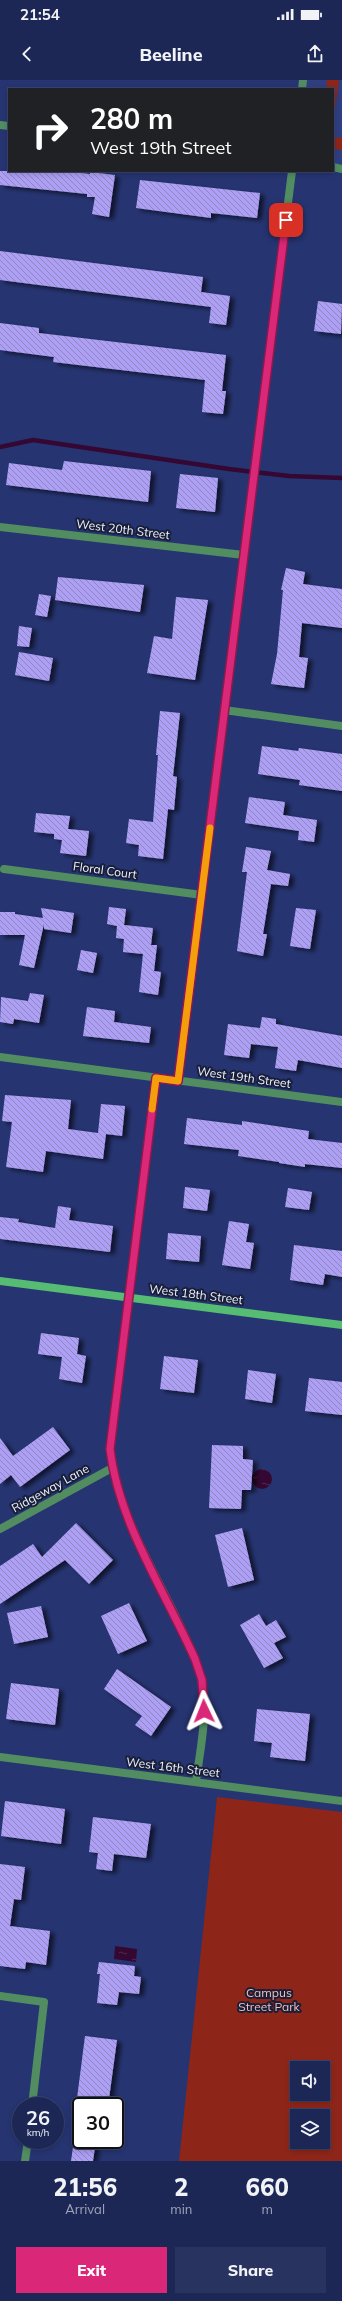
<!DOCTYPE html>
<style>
:root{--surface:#1c2755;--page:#29335f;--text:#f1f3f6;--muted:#a0a5b9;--line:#3a446c;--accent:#db2777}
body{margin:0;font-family:Mulish,sans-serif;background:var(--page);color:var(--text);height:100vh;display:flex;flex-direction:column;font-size:15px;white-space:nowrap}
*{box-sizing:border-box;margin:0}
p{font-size:13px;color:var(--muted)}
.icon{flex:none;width:22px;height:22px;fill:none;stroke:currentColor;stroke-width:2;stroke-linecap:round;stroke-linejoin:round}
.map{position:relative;height:2081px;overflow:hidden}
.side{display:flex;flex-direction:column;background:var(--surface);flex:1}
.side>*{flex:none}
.top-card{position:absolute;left:8px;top:8px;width:326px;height:84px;border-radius:0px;box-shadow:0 2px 6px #0003,0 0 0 1px var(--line);background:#202124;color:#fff;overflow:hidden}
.tools{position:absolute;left:290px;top:1981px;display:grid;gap:8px}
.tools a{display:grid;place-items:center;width:40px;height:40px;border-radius:0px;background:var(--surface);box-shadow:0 2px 6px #0003,0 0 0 1px var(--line);font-size:20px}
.speed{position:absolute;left:12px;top:2017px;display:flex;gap:8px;font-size:20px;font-weight:700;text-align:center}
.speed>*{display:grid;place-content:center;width:52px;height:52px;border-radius:50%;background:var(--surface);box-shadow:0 2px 6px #0003,0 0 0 1px var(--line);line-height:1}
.speed small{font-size:10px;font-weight:400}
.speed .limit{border:2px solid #111;border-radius:6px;background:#fff;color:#111}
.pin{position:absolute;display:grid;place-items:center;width:34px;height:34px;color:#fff;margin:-17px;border-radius:8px;box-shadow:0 2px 6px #0006}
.me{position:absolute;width:44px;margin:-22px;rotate:358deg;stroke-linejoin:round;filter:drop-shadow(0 0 3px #0008)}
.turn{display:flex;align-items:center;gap:14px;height:84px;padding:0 16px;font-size:18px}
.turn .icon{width:52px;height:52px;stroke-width:2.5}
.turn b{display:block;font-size:28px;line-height:34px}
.eta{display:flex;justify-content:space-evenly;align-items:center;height:68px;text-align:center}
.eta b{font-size:24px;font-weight:800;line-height:28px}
.action{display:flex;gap:8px;margin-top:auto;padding:8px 16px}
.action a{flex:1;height:46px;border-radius:0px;background:var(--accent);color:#fff;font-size:16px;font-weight:800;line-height:46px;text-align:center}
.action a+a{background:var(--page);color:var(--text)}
.status{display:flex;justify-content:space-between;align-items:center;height:28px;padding:0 20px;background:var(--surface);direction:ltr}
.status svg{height:11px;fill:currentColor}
header{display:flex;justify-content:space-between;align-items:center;height:52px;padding:0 16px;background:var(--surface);font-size:18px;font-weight:800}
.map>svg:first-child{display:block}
.built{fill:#2f3e80}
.green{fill:#8d2619;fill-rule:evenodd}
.water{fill:url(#water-ripples)}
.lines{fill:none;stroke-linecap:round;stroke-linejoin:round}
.stream{stroke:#340832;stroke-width:4.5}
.building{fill:url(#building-back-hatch);filter:url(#shadow)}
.street{stroke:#518d60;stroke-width:8}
.secondary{stroke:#56bc73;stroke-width:8}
.route-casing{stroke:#8e194d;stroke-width:10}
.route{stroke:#db2777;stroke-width:7}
.slow{stroke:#f59e0b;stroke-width:7}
.labels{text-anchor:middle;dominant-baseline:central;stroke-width:4;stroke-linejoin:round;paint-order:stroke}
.street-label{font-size:12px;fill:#f0f2fa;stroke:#181f3b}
.park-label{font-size:12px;fill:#f9bdb2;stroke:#181f3b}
</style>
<div class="status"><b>21:54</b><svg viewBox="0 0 49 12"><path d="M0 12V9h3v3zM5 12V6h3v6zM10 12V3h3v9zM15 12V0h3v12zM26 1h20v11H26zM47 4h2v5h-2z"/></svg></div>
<header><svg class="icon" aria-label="back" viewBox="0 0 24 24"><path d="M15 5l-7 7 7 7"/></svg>Beeline<svg class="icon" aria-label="share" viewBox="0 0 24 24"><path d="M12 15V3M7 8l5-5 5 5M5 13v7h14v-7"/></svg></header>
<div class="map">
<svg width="342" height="2081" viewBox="0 0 342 2081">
<defs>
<pattern id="water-ripples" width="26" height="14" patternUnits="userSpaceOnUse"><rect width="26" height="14" fill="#340832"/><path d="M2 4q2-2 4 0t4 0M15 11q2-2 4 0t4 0" fill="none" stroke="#522c51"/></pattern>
<pattern id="building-back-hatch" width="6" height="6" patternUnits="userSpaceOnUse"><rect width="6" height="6" fill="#ad9ff3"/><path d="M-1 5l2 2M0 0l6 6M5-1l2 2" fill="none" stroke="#8f85c1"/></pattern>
<filter id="shadow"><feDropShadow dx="4.5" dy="2.5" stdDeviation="2" flood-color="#0009"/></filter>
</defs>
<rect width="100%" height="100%" fill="#263471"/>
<!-- built -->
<path class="built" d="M303,0h39v89l-9,-2v-78h-31z"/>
<!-- green -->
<path class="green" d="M327,0h12l-6,46v-37h-7z
M333,57l9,1v12l-9,-1z
M217,1717l125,15v349h-163zM297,1988h26v26h-26zM297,2036h26v26h-26z"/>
<!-- water -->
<path class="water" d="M252 1399a10 10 0 1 1 20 0a10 10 0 1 1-20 0Z
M115,1866l22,3 -1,13 -22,-3z"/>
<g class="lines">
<!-- stream -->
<path class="stream" d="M0,367l33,-7 196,29 60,7 53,2"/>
</g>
<!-- building -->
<path class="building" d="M0,91h64l26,3v-2l25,3 -6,42 -17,-3 3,-17h-8v-3l-87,-9z
M140,100l120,13 -3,25 -46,-5v5l-75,-10z
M0,171l203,26 -2,15 29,4 -4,29 -17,-2 2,-16 -211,-27z
M318,221l24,3 -1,30 -27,-3z
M0,243l39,5v5l187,22 -4,36h4l-3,23 -21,-2 3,-32 -152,-18 1,-5 -54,-7z
M64,381l87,10 -3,31 -142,-17 3,-22 53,7z
M180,394l38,4 -3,34 -39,-4z
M286,488l19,4 -2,12 39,5v39l-40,-5 -3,34 9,1 -4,30 -33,-4 6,-30 6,-64h-2z
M58,497l86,8 -4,27 -85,-12z
M39,514l12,2 -4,21 -12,-2z
M176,517l32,3 -13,80 -48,-7 7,-37 18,3z
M19,546l13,2 -3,19 -12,-1z
M19,572l34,6 -4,23 -34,-6z
M160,631l20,2 -7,63 4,1 -3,33 -6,-1 -5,50 -25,-3 1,-11 -13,-2 3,-24 24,3 5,-67h-2z
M262,666l36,5 1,-3 43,6v37l-43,-6 1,-5 -42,-6z
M249,717l36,5 -2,13 34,5 -3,22 -16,-2 1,-9 -54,-8z
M36,733l34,3 -2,13 21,2 -3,25 -26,-3 2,-13 -8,-1v-5l-20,-2z
M246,767l25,4 -4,19 23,4 -2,12 -17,-2 -8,50h4l-4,22 -26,-5 10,-79h-5z
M109,827l17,2 -2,16 29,3 -2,17h6l-3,26 7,1 -3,23 -19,-3 4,-38 -20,-2 1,-13 -8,-1 1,-12 -10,-2z
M41,828l33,5 -3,20 -27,-4v-5l-10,44 -15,-3 6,-30h-25v-23h15v2l28,4z
M296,828l20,2 -6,39 -20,-3z
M81,870l16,3 -4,20 -16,-3z
M30,913l14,2 -5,28 -25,-4 -1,5 -13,-2 1,-25 27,4z
M87,927l28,4 -1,11 37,5 -2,16 -66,-7z
M262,937l14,2v5l66,12v32l-44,-8 -2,11 -21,-3 3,-21 -27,-3 -2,14 -25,-3 4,-31 32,4z
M5,1015l66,5 -3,29 30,4 3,-29 24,2 -3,30 -16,-2 -3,25 -57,-8 -3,21 -37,-5 6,-45 -10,-1z
M187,1038l55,7v-4l67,10 -1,8 34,4v25l-37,-4v3l-26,-4v-1l-41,-6 1,-6 -55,-6z
M185,1107l25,3 -3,21 -24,-3z
M288,1108l24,4 -3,18 -24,-3z
M58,1126l13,2 -2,12 44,6 -3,26 -110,-13v-22l19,2 -1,3 37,6z
M229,1141l20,3 -3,18 8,1 -4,26 -28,-4z
M168,1153l33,3 -2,26 -33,-3z
M294,1165l48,6v26l-17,-3 -2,11 -33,-5z
M41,1253l38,5 -2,16 9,2 -4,27 -23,-4 3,-22 -24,-3z
M164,1276l34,4 -4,33 -34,-4z
M248,1290l28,4 -4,29 -27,-4z
M309,1298l33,4v33l-37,-4z
M53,1347l17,23 -50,37 -9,-12 -11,9v-46l13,18z
M212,1365l31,1v13l10,1 -2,30h-9l-1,19 -32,-1z
M76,1443l37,37 -24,24 -24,-24 -65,44v-38l33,-22 9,13z
M242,1448l12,52 -26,7 -13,-52z
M129,1523l18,38 -29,13 -17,-38z
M41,1526l7,31 -34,7 -7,-31z
M259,1534l7,12 10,-6 10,17 -12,6 9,15 -19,10 -24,-43z
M117,1589l54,38 -20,29 -16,-11 7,-9 -38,-27z
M11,1603l48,6 -4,36 -49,-6z
M257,1629l53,5 -5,47 -35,-4 2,-14 -18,-2z
M5,1721l60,8 -4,35 -60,-8z
M93,1737l58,7 -5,34 -32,-4 -2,17 -16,-2 2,-16 -9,-1z
M0,1784l25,3 -4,33 -7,-1 -4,27 40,5 -4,34 -20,-3 -1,7 -25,-3z
M99,1882l36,4 -1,10 7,1 -2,17 -20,-2 -2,13 -20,-2 3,-29h-3z
M85,1956l32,4 -9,66h-32z
M74,2060h22l-3,21h-22z"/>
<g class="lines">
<!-- street -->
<path class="street" d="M302,9l1,-9
M0,45l9,1
M333,87l9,2
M0,447l244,28
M224,630l118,16
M4,789l198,26
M0,977l342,45
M156,998l-46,371c7,60 39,113 65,166 10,21 21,42 26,64 8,33 -1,70 -5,103
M178,1001l114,-910
M0,1449l112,-61
M0,1677l342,44
M0,1916l44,6 -12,104
M25,2081l3,-21"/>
<!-- secondary -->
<path class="secondary" d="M0,1201l342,44"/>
</g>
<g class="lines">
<!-- route casing -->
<g class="route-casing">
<path id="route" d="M204,1631l-2,-31 -7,-21c-30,-68 -76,-135 -85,-210l46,-371 22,3 108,-861"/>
</g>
<!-- route -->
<use href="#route" class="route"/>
<!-- slow -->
<path class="slow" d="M152,1029l4,-31 22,3 32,-253"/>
</g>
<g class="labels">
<!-- street labels -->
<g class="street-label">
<text transform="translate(123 449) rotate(7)">West 20th Street</text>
<text transform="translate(105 790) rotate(8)">Floral Court</text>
<text transform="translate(244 997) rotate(8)">West 19th Street</text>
<text transform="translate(196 1214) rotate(7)">West 18th Street</text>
<text transform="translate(50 1408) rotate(-29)">Ridgeway Lane</text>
<text transform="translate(173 1687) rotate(7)">West 16th Street</text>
</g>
<!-- park labels -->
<g class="park-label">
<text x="269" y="1912">Campus<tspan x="269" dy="14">Street Park</tspan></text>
</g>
</g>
</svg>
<div class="tools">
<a><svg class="icon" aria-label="sound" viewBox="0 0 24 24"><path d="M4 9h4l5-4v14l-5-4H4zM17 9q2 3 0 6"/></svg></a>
<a><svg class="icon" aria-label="layers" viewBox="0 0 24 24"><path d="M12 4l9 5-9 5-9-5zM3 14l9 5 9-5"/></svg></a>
</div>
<div class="speed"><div>26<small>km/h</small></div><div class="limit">30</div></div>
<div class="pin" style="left:286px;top:140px;background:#d93025"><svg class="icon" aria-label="arrive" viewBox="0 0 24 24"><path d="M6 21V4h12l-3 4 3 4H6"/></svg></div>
<svg class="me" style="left:204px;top:1631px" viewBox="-20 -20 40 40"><path d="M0-17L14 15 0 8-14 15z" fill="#db2777" stroke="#fff" stroke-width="4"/></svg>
<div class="top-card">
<div class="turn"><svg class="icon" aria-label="right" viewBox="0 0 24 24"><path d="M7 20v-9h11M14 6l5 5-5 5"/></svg><div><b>280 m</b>West 19th Street</div></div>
</div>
</div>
<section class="side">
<div class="eta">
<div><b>21:56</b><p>Arrival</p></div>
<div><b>2</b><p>min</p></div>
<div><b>660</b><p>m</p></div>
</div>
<div class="action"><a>Exit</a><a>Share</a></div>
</section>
